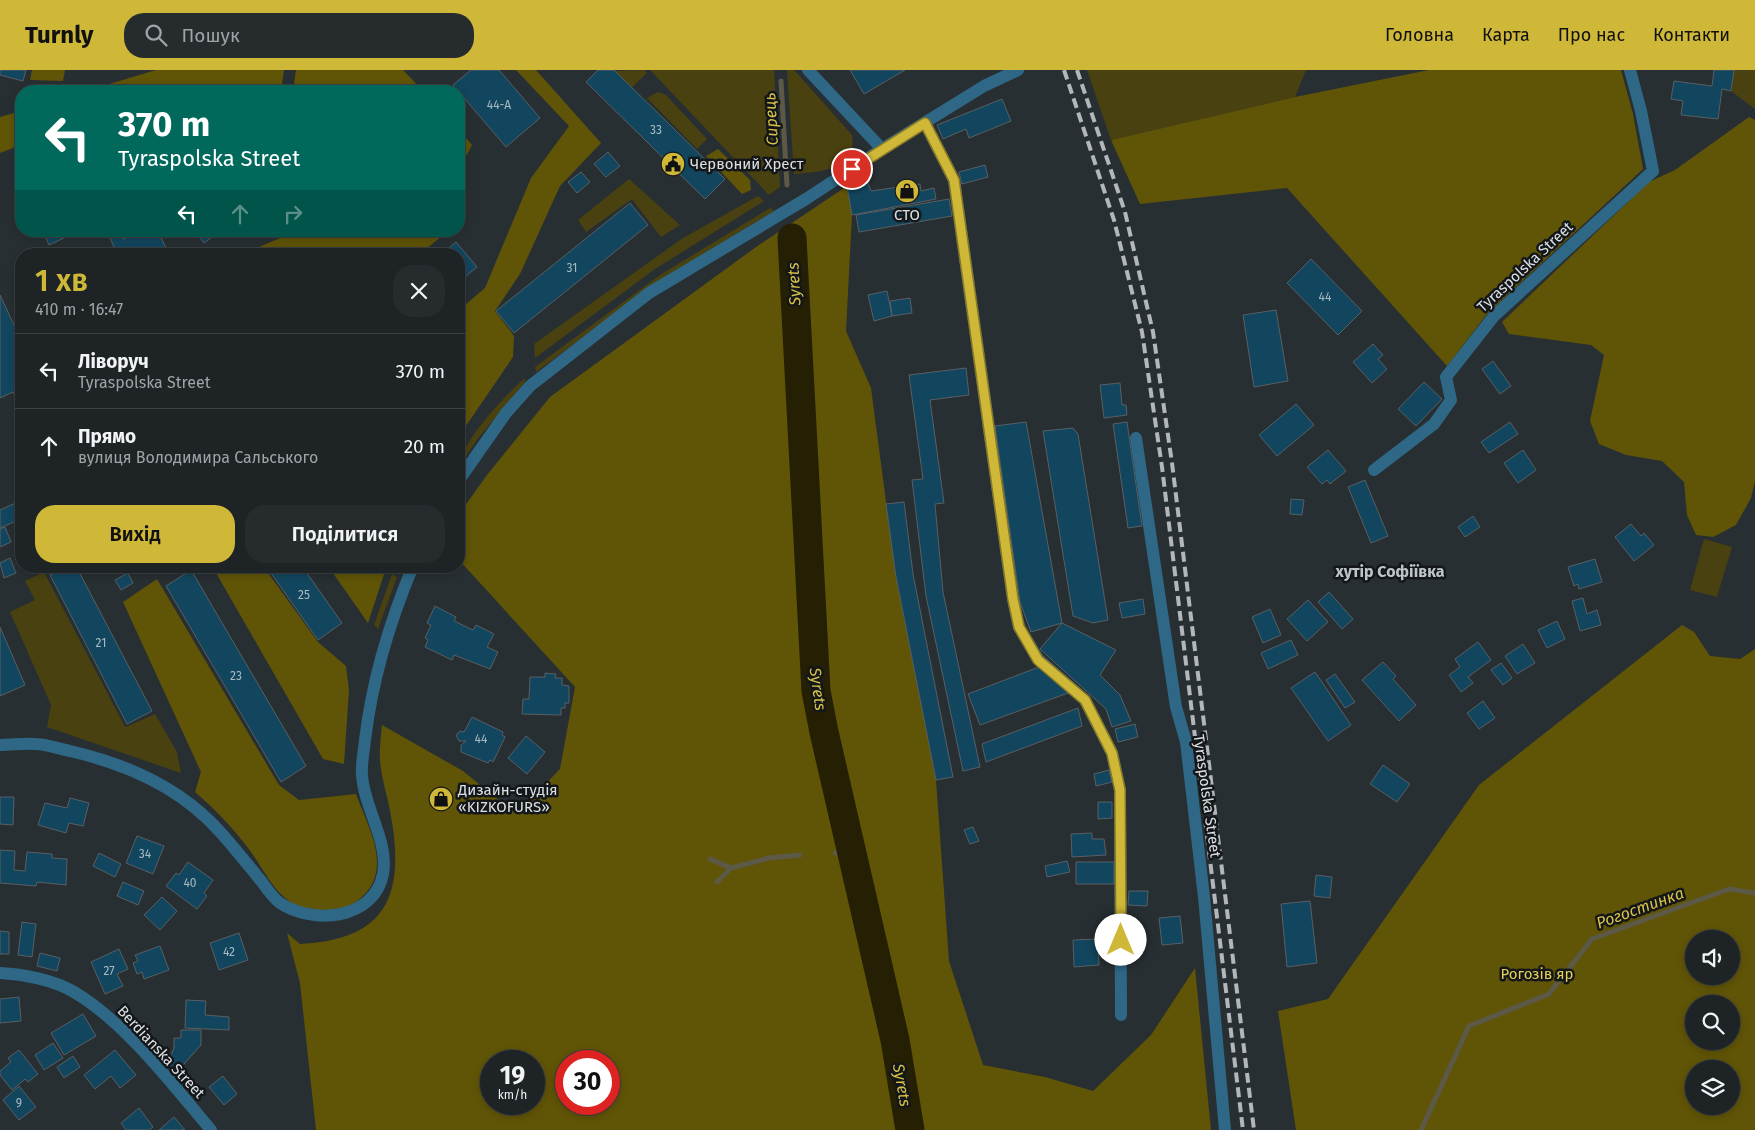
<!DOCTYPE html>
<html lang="uk">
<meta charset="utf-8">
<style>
:root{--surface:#1e2326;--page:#262b2e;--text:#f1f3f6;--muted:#a1a4a7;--line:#3c4043;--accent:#cfb837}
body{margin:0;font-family:"Fira Sans",sans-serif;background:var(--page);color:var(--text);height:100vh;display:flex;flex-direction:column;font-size:19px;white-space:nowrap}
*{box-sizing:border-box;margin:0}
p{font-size:16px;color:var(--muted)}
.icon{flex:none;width:28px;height:28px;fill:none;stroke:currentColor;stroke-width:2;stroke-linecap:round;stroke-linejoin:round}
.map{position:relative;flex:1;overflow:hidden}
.sheet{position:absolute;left:15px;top:178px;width:450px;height:325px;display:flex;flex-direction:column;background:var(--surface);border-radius:20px;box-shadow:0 2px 8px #0003,0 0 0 1px var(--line)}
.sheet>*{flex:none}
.banner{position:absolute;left:15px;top:15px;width:450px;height:152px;border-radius:20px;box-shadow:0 2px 8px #0003,0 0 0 1px var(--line);background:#00695c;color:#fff;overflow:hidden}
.controls{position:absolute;left:1685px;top:860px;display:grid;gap:10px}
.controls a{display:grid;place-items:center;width:55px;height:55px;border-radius:50%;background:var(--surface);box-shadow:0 2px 8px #0003,0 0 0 1px var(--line);font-size:25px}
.speed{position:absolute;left:480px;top:980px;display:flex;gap:10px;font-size:25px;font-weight:700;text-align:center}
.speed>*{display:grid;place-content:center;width:65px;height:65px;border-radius:50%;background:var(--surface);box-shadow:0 2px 8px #0003,0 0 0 1px var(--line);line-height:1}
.speed small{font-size:12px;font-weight:400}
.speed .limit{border:8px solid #d22;background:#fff;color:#111}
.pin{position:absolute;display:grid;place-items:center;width:42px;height:42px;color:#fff;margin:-21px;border:2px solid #fff;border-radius:50%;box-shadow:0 1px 5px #0007}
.me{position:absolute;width:55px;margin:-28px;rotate:0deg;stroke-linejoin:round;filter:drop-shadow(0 0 4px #0008)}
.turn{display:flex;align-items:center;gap:18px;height:105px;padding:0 20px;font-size:22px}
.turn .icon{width:65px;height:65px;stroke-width:2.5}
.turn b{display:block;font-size:35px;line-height:42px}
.lanes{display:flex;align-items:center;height:48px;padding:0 20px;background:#0003;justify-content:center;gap:25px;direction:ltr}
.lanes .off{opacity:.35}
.round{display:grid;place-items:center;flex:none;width:52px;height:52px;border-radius:20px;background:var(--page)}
.headline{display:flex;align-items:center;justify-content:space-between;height:85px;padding:0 20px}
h1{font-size:30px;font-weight:600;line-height:38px;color:var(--accent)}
.button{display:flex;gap:10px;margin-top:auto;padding:10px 20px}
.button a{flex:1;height:58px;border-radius:20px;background:var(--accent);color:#111;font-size:20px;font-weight:600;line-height:58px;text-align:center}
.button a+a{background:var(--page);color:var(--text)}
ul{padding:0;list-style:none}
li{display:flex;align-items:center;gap:15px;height:75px;padding:0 20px;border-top:1px solid var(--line)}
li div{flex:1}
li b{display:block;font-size:19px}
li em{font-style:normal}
header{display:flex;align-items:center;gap:30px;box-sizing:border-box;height:70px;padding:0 25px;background:var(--accent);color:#111}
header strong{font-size:24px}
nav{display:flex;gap:28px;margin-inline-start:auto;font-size:18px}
.search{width:350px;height:45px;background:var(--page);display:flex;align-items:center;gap:12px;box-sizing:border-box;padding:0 18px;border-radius:20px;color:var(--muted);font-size:19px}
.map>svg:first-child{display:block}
.green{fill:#4a4110}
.forest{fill:#605407;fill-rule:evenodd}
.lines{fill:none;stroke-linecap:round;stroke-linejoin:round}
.stream{stroke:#5c5947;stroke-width:5}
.river{stroke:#251f04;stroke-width:29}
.building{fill:#12465e;stroke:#585f64}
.minor{stroke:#2e6886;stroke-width:12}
.rail{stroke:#b3b7bb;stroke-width:4;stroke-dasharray:10 5;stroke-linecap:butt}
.route-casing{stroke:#877824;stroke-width:12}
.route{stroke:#cfb837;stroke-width:9}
.labels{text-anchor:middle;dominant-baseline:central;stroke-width:5;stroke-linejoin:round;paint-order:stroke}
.number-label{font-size:12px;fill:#aabac2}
.poi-label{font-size:15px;fill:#dce0e3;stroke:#141719;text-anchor:start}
.street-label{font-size:15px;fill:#dce0e3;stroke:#141719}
.park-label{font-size:15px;fill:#e7d057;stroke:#141719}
.water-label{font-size:16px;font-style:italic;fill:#d9c248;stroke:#141719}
.neighbourhood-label{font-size:16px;font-weight:bold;fill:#bcc4ca;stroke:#141719}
</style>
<header>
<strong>Turnly</strong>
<div class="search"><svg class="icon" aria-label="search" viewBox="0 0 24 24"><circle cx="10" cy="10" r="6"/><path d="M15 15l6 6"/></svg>Пошук</div>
<nav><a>Головна</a><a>Карта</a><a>Про нас</a><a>Контакти</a></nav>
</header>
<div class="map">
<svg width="1755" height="1060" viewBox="0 0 1755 1060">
<rect width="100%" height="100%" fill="#282f33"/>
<!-- green -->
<path class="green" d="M644,0l3,3 -16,15 -16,-17z
M650,0h124l6,117 -11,8z
M787,0h7l58,65c6,35 -32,37 -58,39z
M1087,0h219l-11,27 -184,43z
M1734,0h21v39l-24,-18z
M658,22l8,3 41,44 -10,10 -50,-51z
M629,109l51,46 -19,12 -29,-38 -46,33 -8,-12z
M758,126l6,5 -109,68 -120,89 -1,-14 149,-106z
M770,138l4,3 -112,68 -126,93 -1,-5 125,-92z
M525,308v4l-49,59 -17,26c0,-23 48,-74 66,-89z
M1704,469l28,8 -15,50 -27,-7z
M44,502l79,151 3,4 29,-13 22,38 4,21 -134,-46 4,-22 -41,-93 25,-12 -10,-19z
M392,504l5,3 -19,52 -4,-4z"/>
<!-- forest -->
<path class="forest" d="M32,0h33l-2,11 -33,-1z
M156,0h128l-3,21h-195z
M296,0h107l20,21h-130z
M516,0h20l65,73 -41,43 -40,88 -25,37 19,25 -1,21 -54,79v-126l26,-22 46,-110 38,-52z
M1429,0h192l12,44 10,55 -156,145 -40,52 -160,-178 -147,16 -29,-64 184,-43z
M21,41v34l-21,8v-36z
M1749,47l6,3v361l-4,17 -15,27 -23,12 -17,-2 -9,-20 -3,-33 -22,-21 -36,-6 -27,-11 -9,-23 14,-66 -13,-10 -82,-11 -7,-12 147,-140 26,-12z
M459,60l13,15 -13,24z
M718,79l32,31 1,10 -9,4 -36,-38z
M847,116l5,29 -6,116 25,57 25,189 40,203 13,181 34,104 62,12 48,14 58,-56 44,-67 16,162h-895l-16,-147 -13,-50 13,11c87,-4 105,-49 91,-128 -3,-19 -10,-38 -11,-56 -1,-11 1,-23 2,-35l81,46 53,43 44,-45 15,-82 -116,-127v-46l28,-39 63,-78 206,-150zM491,991h43v43h-43zM566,991h43v43h-43z
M297,161h151l-28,23h-178z
M212,496h51l55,76 28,24 3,24 -5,74 -21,-5z
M328,496h53l4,5 -17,52z
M157,509l122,206 20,15 57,-6c11,31 37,73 7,102 -11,11 -34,20 -50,18 -7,-2 -24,-12 -29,-17 -15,-13 -24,-34 -36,-49 -16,-21 -33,-39 -53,-56l6,-20 -78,-170z
M1682,555l12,7 16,24 30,3 15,-10v481h-459l-18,-119 50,-12 151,-214zM1694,869h37v37h-37zM1694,934h37v37h-37zM1694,999h37v37h-37z"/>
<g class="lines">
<!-- stream -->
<path class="stream" d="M781,11l6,104
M835,783h17
M710,789l21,9
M717,812l14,-14 38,-10 31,-3
M1421,1060l48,-104 80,-32 43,-55 137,-50 26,4"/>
<!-- river -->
<path class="river" d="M792,168l24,453 8,41 71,308 15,90"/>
</g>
<!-- building -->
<path class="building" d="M0,0h26l-3,11 -23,-6z
M471,0h28l41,48 -34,29 -53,-62z
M598,0h16l111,109 -20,20 -119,-117z
M850,0h55l-41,24z
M1714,0h20l-3,21 -9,-2 -4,30 -37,-4 2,-14 -12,-2 3,-18 38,5z
M1002,29l9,22 -42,17 -3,-9 -23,10 -6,-14z
M608,82l12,14 -14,11 -12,-13z
M985,95l3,12 -26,7 -3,-12z
M581,102l9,10 -13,11 -9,-11z
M865,105l6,16 49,-7 1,7 13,-3 2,11 -84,16 -5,-29z
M949,129l3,17 -93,16 -3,-17z
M630,133l18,22 -134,108 -18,-22z
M43,161h36l-30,14z
M107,161h13l3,8 18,-8h17l9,19 -9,4h-58l14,-7z
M195,161h19l2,3 -12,9z
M456,172l21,25 -18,15v-28h-17z
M1311,189l51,52 -24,24 -51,-52z
M887,221l5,25 -18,5 -6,-26z
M0,225l21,45v69l-8,-17 -13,6z
M910,228l2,15 -20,3 -2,-15z
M1276,240l12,71 -34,6 -11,-72z
M1373,274l10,11 -5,4 9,10 -15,14 -19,-21z
M1493,291l18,25 -11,8 -18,-25z
M966,298l3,27 -39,5 14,103 -9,1 8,88 37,175 -17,4 -37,-175 -14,-116 11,-1 -14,-104z
M1424,312l18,17 -26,27 -18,-17z
M1120,313l2,22h4l1,10 -23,3 -4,-33z
M1296,334l18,21 -37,31 -18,-21z
M1026,352l36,201 -31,9 -11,-30 -25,-176z
M1127,352l15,104 -14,2 -15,-104z
M1510,352l8,12 -29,19 -8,-11z
M1073,358l5,6 30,186 -15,3 -20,-7 -30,-185z
M1328,380l18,21 -16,13 -3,-4 -5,4 -15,-17z
M1523,380l13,20 -18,13 -14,-20z
M1365,410l23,56 -17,7 -23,-56z
M1291,429l13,1 -2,15 -12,-1z
M20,431l1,18 -21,9v-18z
M904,432l9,72 40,203 -17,3 -40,-203 -10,-73z
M1473,446l7,11 -15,10 -7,-10z
M1631,454l10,12 3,-3 10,12 -20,16 -19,-24z
M5,457l6,15 -11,5v-18z
M10,488l6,15 -12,5 -4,-15z
M1595,489l7,23 -23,7 -1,-5 -4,2 -6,-19z
M67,496h9l76,145 -25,13 -77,-149z
M266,496h36l40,57 -24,17z
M191,500l115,196 -25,16 -115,-196z
M128,503l5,10 -12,7 -6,-10z
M1329,522l24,27 -11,10 -24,-27z
M1583,528l4,16 10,-4 4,15 -21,6 -8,-30z
M1143,529l2,15 -23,4 -3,-15z
M1308,530l20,22 -21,19 -20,-22z
M435,536l21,11 -2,4 19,9 3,-5 18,9 -7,13 11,5 -8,17 -36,-14 -2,5 -27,-13 3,-7 -3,-2 6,-13 -4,-2z
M1270,539l11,26 -18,8 -11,-26z
M1557,551l8,18 -18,9 -9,-18z
M1062,553l54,27 -16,25 20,20 11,26 -19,6 -6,-18 -66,-60z
M0,557l25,58 -25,11z
M1291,570l7,15 -30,14 -7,-16z
M1478,572l13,18 -23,17 5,6 -12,9 -12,-17 11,-8 -5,-8z
M1523,574l12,19 -18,11 -12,-18z
M1383,592l13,14 -3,3 23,26 -17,16 -37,-41z
M1501,593l11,15 -9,7 -12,-15z
M1039,597l29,26 -88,32 -12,-31z
M1315,602l36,53 -23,16 -37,-53z
M545,603l11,1 -1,4h7v7l7,1v17h-4v5h-4v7l-39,-1 1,-15h6l1,-22h15z
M1335,604l20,28 -10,6 -19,-28z
M1483,631l12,17 -16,11 -12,-16z
M1078,638l4,18 -96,36 -4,-18z
M472,647l31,15 -1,3 3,2 -12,25 -3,-2 -2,3 -27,-11v-7l5,-4h-7l-3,-6 4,-4 4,1z
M1135,654l3,13 -20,5 -3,-13z
M526,666l19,16 -18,22 -19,-16z
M1383,695l27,19 -13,18 -27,-18z
M1109,700l3,12 -16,4 -2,-12z
M0,727h14l-1,28 -13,-1z
M70,728l19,5 -6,23 -14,-3 -3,10 -28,-8 7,-22 22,5z
M1098,732h14v16l-14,1z
M973,757l6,14 -9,3 -6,-14z
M1092,763v6h12l2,16 -34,2 -1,-23z
M137,766l27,10 -11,28 -27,-11z
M0,780l15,1 -1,19 11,1 2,-19 25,2v4l15,1 -1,26 -29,-3 -1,4 -36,-3z
M99,783l22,11 -6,13 -22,-11z
M1067,791l3,11 -23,5 -2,-11z
M188,792l25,18 -9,13 3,3 -10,13 -31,-23 10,-13 3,2z
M1076,792h38v22h-38z
M1316,805l16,2 -2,21 -16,-2z
M123,812l21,9 -6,14 -21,-9z
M1129,821h19l-1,15 -19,-1z
M162,827l15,14 -17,19 -16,-15z
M1310,831l7,62 -30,4 -6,-63z
M1180,846l3,27 -21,2 -3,-27z
M22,852l14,2 -4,33 -14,-2z
M0,861l9,1v22h-9z
M239,863l9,27 -29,10 -9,-27z
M1098,869l1,26 -25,2 -1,-27z
M160,876l9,24 -25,9 -2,-7 -5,2 -4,-11 5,-2 -3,-6z
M119,879l9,20 -11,5 6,12 -18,8 -14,-32z
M40,883l20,5 -3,13 -20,-5z
M19,927l2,24 -21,2v-24z
M186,930l20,1 -1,14 24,2v13l-44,-2z
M83,944l13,22 -32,19 -13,-22z
M181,960h20v15l-25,28 -9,-10 6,-6 -2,-2 3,-7v-10h7z
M53,973l10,15 -19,12 -9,-15z
M19,980l19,24 -10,8 -3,-3 -13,11 -12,-15v-4l11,-9 -3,-4z
M115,980l21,25 -16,13 -9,-12 -16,13 -11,-14z
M73,986l7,11 -16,11 -7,-11z
M223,1006l14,18 -13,11 -15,-18z
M19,1016l17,21 -17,13 -16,-20z
M139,1038l14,19 -4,3h-23l-5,-7z
M174,1047l11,13h-26z"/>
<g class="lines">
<!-- minor -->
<path class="minor" d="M808,0l74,79
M925,53l29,57 59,419 6,28 19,32 47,41 27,53 8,37 1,225
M1136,368l40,269 10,35 18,155 21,233
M1374,400l60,-46 17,-24 -5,-23 48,-61 159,-145 -12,-60 -11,-41
M459,410l47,-67 24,-27 119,-93 157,-94 76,-50 102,-63 34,-16
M0,675c12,0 24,-2 35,-1 12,0 24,5 35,7 57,13 113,38 152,83 14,16 27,32 40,48 5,7 11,16 18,21 33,22 94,17 103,-29 6,-33 -19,-66 -21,-99 -1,-11 2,-24 3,-35 7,-59 25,-119 48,-174
M0,903c23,1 54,7 74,19 51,30 99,93 137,138"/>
<!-- rail -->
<path class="rail" d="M1064,0l50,150 28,112 20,135 81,663
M1077,0l48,142 28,120 19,131 82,667"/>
</g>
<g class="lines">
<!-- route casing -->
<g class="route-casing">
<path id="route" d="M852,99l73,-46 29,57 59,419 6,28 19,33 47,40 27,53 8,37 1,150"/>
</g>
<!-- route -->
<use href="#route" class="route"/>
</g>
<!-- icons -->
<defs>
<g id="civic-disc" transform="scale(1.25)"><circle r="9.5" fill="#cfb837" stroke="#141719"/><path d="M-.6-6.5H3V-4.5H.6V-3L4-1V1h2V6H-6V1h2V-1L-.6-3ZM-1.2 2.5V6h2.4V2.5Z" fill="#111"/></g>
<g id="shop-disc" transform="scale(1.25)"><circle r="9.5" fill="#cfb837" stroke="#141719"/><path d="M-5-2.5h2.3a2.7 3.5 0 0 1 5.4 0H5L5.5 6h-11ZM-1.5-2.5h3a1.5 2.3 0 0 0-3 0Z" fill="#111"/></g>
</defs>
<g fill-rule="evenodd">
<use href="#civic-disc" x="673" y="94"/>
<use href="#shop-disc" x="907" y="121"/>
<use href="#shop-disc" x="441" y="729"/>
</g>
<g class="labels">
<!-- number labels -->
<g class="number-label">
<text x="499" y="35">44-А</text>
<text x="656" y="60">33</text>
<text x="572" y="198">31</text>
<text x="1325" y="227">44</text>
<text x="304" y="525">25</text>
<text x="101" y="573">21</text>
<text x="236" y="606">23</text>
<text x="481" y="669">44</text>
<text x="145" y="784">34</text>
<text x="190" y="813">40</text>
<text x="229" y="882">42</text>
<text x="109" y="901">27</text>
<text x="19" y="1033">9</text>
</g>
<!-- poi labels -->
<g class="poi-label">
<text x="690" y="94">Червоний Хрест</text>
<text x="907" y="145" text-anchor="middle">СТО</text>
<text x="458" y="720">Дизайн-студія<tspan x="458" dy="17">«KIZKOFURS»</tspan></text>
</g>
<!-- street labels -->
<g class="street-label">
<text transform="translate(1525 197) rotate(-43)">Tyraspolska Street</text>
<text transform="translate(1207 726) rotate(82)">Tyraspolska Street</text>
<text transform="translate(161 982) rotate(47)">Berdianska Street</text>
</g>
<!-- park labels -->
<g class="park-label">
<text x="1537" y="904">Рогозів яр</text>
</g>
<!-- water labels -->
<g class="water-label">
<text transform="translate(771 49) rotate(-93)">Сирець</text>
<text transform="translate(794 214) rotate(-93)">Syrets</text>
<text transform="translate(818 619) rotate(82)">Syrets</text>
<text transform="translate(1640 838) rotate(-20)">Рогостинка</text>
<text transform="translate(902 1015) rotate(80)">Syrets</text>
</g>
<!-- neighbourhood labels -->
<g class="neighbourhood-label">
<text x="1390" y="501">хутір Софіївка</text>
</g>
</g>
</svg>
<div class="controls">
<a><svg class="icon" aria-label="sound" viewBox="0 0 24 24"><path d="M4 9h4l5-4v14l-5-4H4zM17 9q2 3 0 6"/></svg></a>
<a><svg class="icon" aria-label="search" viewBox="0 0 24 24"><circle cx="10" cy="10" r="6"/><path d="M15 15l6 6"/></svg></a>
<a><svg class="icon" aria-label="layers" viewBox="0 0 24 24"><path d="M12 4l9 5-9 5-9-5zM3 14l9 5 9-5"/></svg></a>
</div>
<div class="speed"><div>19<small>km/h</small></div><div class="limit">30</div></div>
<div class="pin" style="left:852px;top:99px;background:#d93025"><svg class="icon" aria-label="arrive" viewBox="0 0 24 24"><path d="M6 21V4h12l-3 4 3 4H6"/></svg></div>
<svg class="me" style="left:1121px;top:870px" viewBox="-20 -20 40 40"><circle r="19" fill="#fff"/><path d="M0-13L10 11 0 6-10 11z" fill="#cfb837"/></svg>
<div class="banner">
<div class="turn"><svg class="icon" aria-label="left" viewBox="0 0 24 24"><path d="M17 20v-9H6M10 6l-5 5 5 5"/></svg><div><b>370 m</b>Tyraspolska Street</div></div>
<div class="lanes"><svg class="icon" aria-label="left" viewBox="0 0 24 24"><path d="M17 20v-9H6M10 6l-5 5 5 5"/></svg><svg class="icon off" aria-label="ahead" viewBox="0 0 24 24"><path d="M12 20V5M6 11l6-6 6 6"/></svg><svg class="icon off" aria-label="right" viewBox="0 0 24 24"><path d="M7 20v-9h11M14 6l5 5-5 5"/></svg></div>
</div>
<section class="sheet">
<div class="headline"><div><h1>1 хв</h1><p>410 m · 16:47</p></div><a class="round"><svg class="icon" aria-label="close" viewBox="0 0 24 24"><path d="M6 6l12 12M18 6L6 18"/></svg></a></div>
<ul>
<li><svg class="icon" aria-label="left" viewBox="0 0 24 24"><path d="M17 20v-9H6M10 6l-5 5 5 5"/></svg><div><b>Ліворуч</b><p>Tyraspolska Street</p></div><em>370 m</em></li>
<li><svg class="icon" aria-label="ahead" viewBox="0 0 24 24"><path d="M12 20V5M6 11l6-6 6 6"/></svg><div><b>Прямо</b><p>вулиця Володимира Сальського</p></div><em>20 m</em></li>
</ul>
<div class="button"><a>Вихід</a><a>Поділитися</a></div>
</section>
</div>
